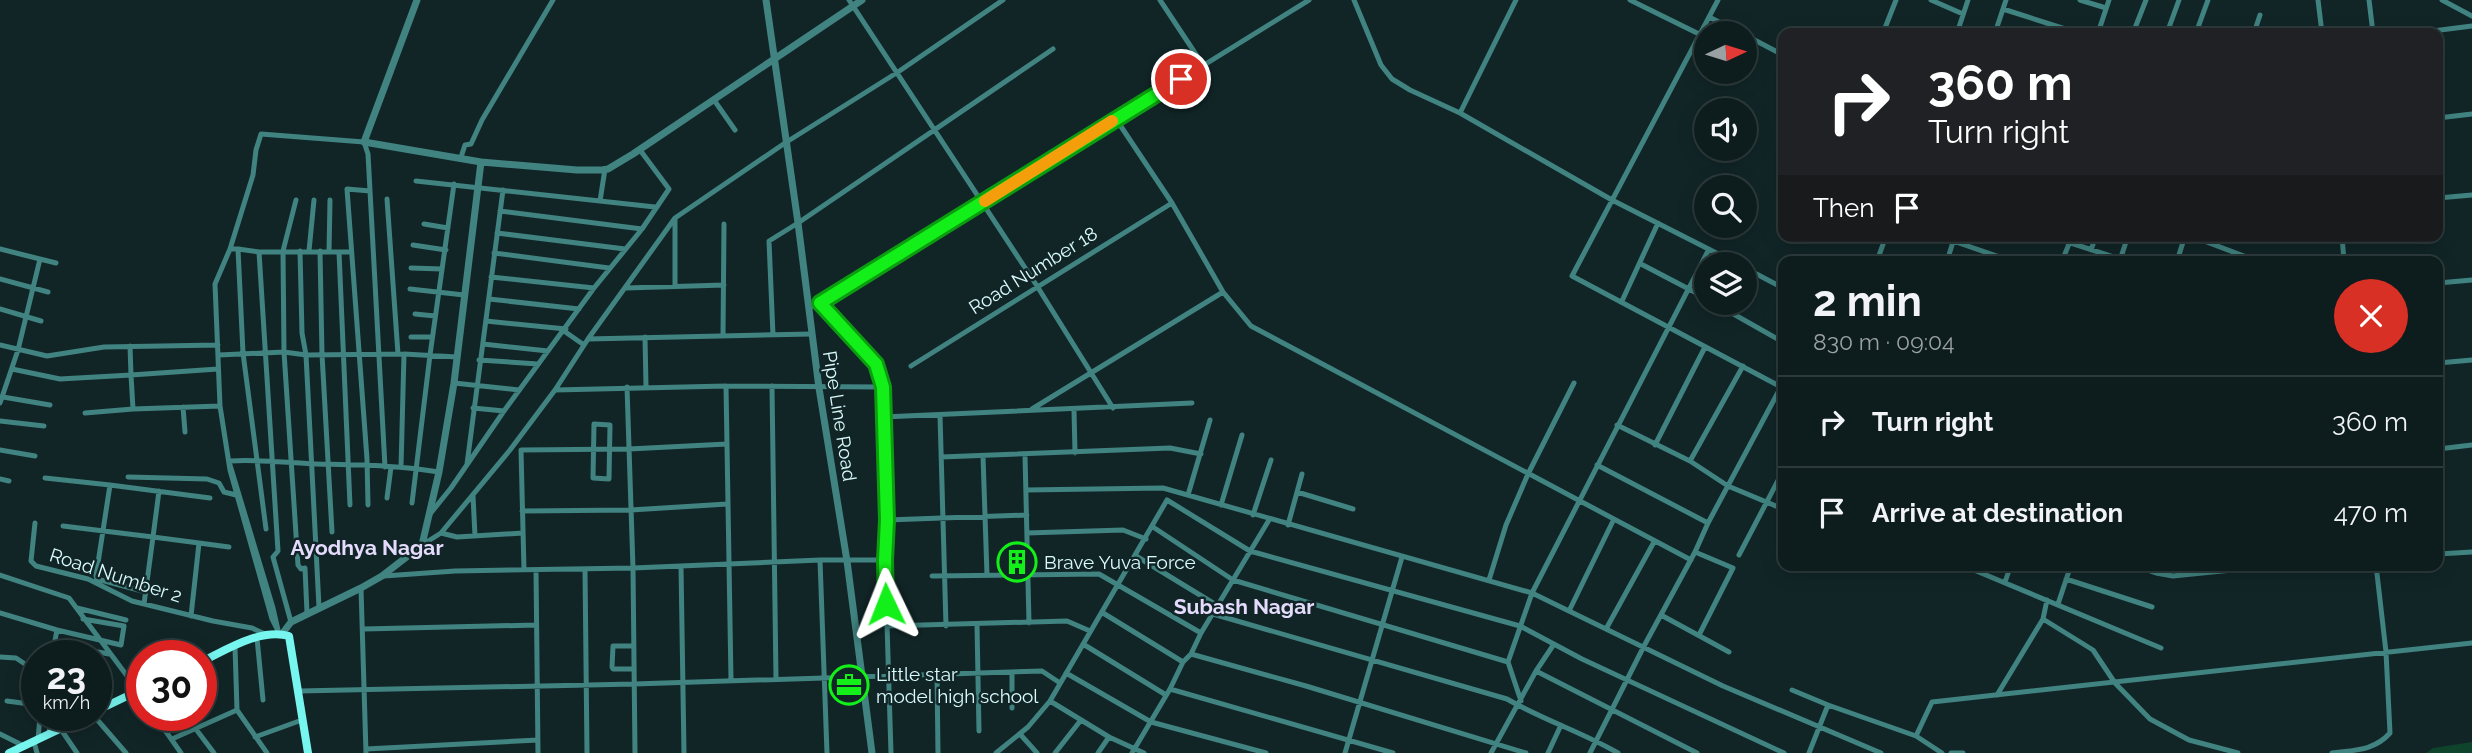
<!DOCTYPE html>
<meta charset="utf-8">
<style>
:root{--surface:#0d1c1d;--page:#162526;--text:#f1f3f6;--muted:#9aa1a4;--line:#2d3a3b}
body{margin:0;font-family:Raleway,sans-serif;background:var(--page);color:var(--text);height:100vh;display:flex;flex-direction:column;font-size:26px;white-space:nowrap}
*{box-sizing:border-box;margin:0}
p{font-size:23px;color:var(--muted)}
.icon{flex:none;width:38px;height:38px;fill:none;stroke:currentColor;stroke-width:2;stroke-linecap:round;stroke-linejoin:round}
.map{position:relative;flex:1;overflow:hidden}
.panel{position:absolute;left:1778px;top:256px;width:665px;height:315px;display:flex;flex-direction:column;background:var(--surface);border-radius:14px;box-shadow:0 4px 18px #0003,0 0 0 2px var(--line)}
.panel>*{flex:none}
.top-card{position:absolute;left:1778px;top:28px;width:665px;height:214px;border-radius:14px;box-shadow:0 4px 18px #0003,0 0 0 2px var(--line);background:#202124;color:#fff;overflow:hidden}
.needle{width:46px;rotate:86deg}
.tools{position:absolute;left:1694px;top:21px;display:grid;gap:14px}
.tools a{display:grid;place-items:center;width:63px;height:63px;border-radius:50%;background:var(--surface);box-shadow:0 4px 18px #0003,0 0 0 2px var(--line);font-size:35px}
.speed{position:absolute;left:21px;top:640px;display:flex;gap:14px;font-size:35px;font-weight:700;text-align:center}
.speed>*{display:grid;place-content:center;width:91px;height:91px;border-radius:50%;background:var(--surface);box-shadow:0 4px 18px #0003,0 0 0 2px var(--line);line-height:1}
.speed small{font-size:18px;font-weight:400}
.speed .limit{border:10px solid #d22;background:#fff;color:#111}
.pin{position:absolute;display:grid;place-items:center;width:60px;height:60px;color:#fff;margin:-30px;border:4px solid #fff;border-radius:50%;box-shadow:0 2px 7px #0007}
.me{position:absolute;width:77px;margin:-38px;rotate:358deg;stroke-linejoin:round;filter:drop-shadow(0 0 5px #0008)}
.turn{display:flex;align-items:center;gap:24px;height:147px;padding:0 35px;font-size:32px}
.turn .icon{width:91px;height:91px;stroke-width:2.5}
.turn b{display:block;font-size:49px;line-height:60px}
.then{display:flex;align-items:center;height:66px;padding:0 35px;background:#0003;gap:14px;font-size:26px}
.round{display:grid;place-items:center;flex:none;width:74px;height:74px;border-radius:37px;background:var(--page)}
.overview{display:flex;align-items:center;justify-content:space-between;height:119px;padding:0 35px}
h1{font-size:42px;font-weight:700;line-height:52px}
ul{padding:0;list-style:none}
li{display:flex;align-items:center;gap:21px;height:91px;padding:0 35px;border-top:2px solid var(--line)}
li div{flex:1}
li b{display:block;font-size:26px}
li em{font-style:normal}
.map>svg:first-child{display:block}
.water{fill:#0e432c}
.lines{fill:none;stroke-linecap:round;stroke-linejoin:round}
.minor{stroke:#408380;stroke-width:5}
.tertiary{stroke:#408380;stroke-width:7}
.secondary{stroke:#77f6f0;stroke-width:8}
.route-casing{stroke:#0c9c10;stroke-width:18}
.route{stroke:#13f019;stroke-width:12}
.slow{stroke:#f59e0b;stroke-width:12}
.labels{text-anchor:middle;dominant-baseline:central;stroke-width:5;stroke-linejoin:round;paint-order:stroke}
.street-label{font-size:19px;fill:#dafbfd;stroke:#112527}
.poi-label{font-size:19px;fill:#dafbfd;stroke:#112527;text-anchor:start}
.neighbourhood-label{font-size:21px;font-weight:bold;fill:#e5dcfd;stroke:#112527}
</style>
<div class="map">
<svg width="2472" height="753" viewBox="0 0 2472 753">
<rect width="100%" height="100%" fill="#112527"/>
<!-- water -->
<path class="water" d="M2472,742v11h-46l7,-5z"/>
<g class="lines">
<!-- minor -->
<path class="minor" d="M849,0l188,286 76,122
M1160,0l43,65
M1354,0l27,65 11,14 18,11 50,23 152,87 126,64
M1630,0l69,34
M1718,0l-146,276 211,112
M1931,0l32,14
M2080,0l26,8
M2318,0l4,33
M2369,0l4,33
M2442,0l30,16
M2003,9l75,24
M1709,17l32,16
M1883,33l13,-33
M1957,33l11,-33
M1995,33l11,-33
M2098,33l11,-33
M2133,33l13,-33
M2167,33l12,-33
M2196,33l12,-33
M2254,33l6,-18
M2417,33l55,-7
M1745,35l38,20
M714,100l21,30
M1460,113l56,-113
M2438,118l34,-4
M1116,119l56,84 51,89 28,34 440,234
M461,157l4,-12 6,-1 11,-24 71,-120
M416,181l239,26
M2438,198l34,-3
M387,199l11,155
M296,200l-13,51 1,101 14,213 3,4 4,-1 2,45
M600,201l5,-32
M500,211l142,18
M675,219v67
M424,224l24,4
M497,233l128,16
M1939,236l72,25
M2049,236l71,23
M2191,236l66,25
M2342,236l2,25
M413,245l33,5
M0,249l56,14
M230,249l23,-74 3,-25 5,-16 103,8 4,12 17,313
M238,249h-8l-15,35 5,122 10,64 42,149 5,10
M2091,250l5,-14
M300,251l2,82 4,22 13,252
M309,251l5,-51
M320,251l2,103 10,178
M259,252l19,299 -5,6 18,65
M329,252l1,-52
M339,252l11,253
M494,253l115,15
M2120,260l8,-24
M1877,261l9,-25
M1947,261l6,-19
M2062,261l7,-17
M2177,261l8,-25
M1641,264l65,34
M411,268l31,1
M1745,268l38,20
M491,277l103,11
M0,279l48,13
M2438,283l34,-3
M626,288l98,-3
M410,289l54,6
M489,299l90,10
M1622,301l36,-78
M820,303l56,61 7,23 4,133 -2,40 6,193
M1714,303l69,39
M809,308l11,-5 489,-303
M0,309l41,12
M415,314l20,2
M486,321l80,8
M564,331l20,14
M773,335l-4,-94 29,-18 255,-174
M723,336l1,-112
M411,337h21
M645,337l1,50
M588,339l224,-5
M483,344l65,7
M0,345l47,11 57,-9 114,-2
M130,346l1,29 87,-6
M219,355l65,-3 22,3 98,-1 53,3
M479,360l59,4
M2438,363l34,-3
M911,366l261,-163
M12,369l48,10 71,-4 2,34 87,-3
M454,383l65,7
M726,386l5,294
M772,386l4,293
M627,387l6,181 2,185
M555,390l171,-4 157,1
M3,397l47,8
M0,403l18,-53 22,-91
M183,407l2,25
M473,408l31,3
M1032,409l191,-117
M1074,410l1,43
M85,413l48,-4
M940,415l6,211
M883,417l309,-14
M0,421l44,5
M594,424l16,1 -1,54 -16,-1z
M1617,425l73,36 38,25 55,23
M1655,445l50,-98
M2438,449l34,-4
M0,450l35,6
M1025,455l4,168
M983,456l4,119
M941,457l229,-9 31,6
M230,461c29,-2 57,2 86,3 41,1 82,1 123,8
M1690,461l53,-95
M467,464l36,-274
M230,465l43,143 5,22
M1597,465l111,58
M401,467l3,-113
M128,477l79,2 12,4 5,9 12,3
M45,478l65,7
M0,479l9,2
M1026,490l137,-2 369,105 191,93 158,67
M1297,492l56,17
M473,495l2,41
M1188,495l22,-75
M387,498l4,-31
M1167,500l83,51 270,75 62,33 202,94
M412,503l18,-148 24,-171
M368,505l-1,-46 -20,-270 23,2
M1221,505l21,-70
M522,511l109,-1 96,-6
M430,514l21,-26 53,-77 90,-123 48,-59 27,-40 -29,-39
M1253,515l18,-55
M887,520l140,-5
M35,523l-4,38 5,5 52,13 44,22 81,20 39,7 15,7
M1288,525l14,-51
M63,526l90,11 6,-46
M1153,527l80,53 275,82
M266,529l-23,-176 -5,-104 21,3h92
M441,533l16,4 66,-4
M1027,533l96,-3 23,9
M199,543l30,4
M422,545l19,-12 69,-83 45,-60 33,-51 87,-121 110,-75 113,-71 105,-72
M1695,552l38,16 -34,67
M2438,554l34,-2
M1739,555l44,-84
M1136,556l82,50
M820,560l7,193
M1962,565l199,83
M2133,565l23,8 17,3 108,-11
M681,566l3,187
M585,569l2,184
M524,570l-3,-120 108,-1 98,-5
M536,570l2,183
M0,575l69,23 73,98
M384,576l71,-5 178,-3 187,-8h65
M932,576l167,-2 102,59
M2066,579l86,28
M1489,580l17,-55 22,-51 46,-91
M2005,582l6,-17
M361,588l5,165
M146,592l-49,-13 -1,-3 14,-91 100,13
M144,604l9,-67 46,6 -8,73
M2058,604l13,-39
M77,608l49,12
M1569,611l45,-92
M0,613l57,17 64,15 3,-19 -41,-7
M1103,613l80,49
M1213,614l294,85c36,21 75,33 111,54
M1661,615l68,37
M2043,619l50,31 22,33 35,36 39,21 49,13
M977,625l2,106
M887,626l180,-5 23,10
M364,629l172,-4
M1606,629l48,-87
M257,638l6,62
M54,644l55,10
M1083,644l83,51
M633,646h-20l-1,21 1,2h21
M235,647l2,63 30,43
M1191,654l115,32 220,67
M52,656l5,-26
M0,657l16,1 12,8 9,2
M1536,671l18,-27
M1012,672v36
M1066,673l85,49 115,31
M937,674l1,79
M1170,689l223,64
M1792,690l36,15
M299,691l335,-7 408,-13 18,12
M1997,695l46,-76 4,-19
M7,701l30,4
M1050,701l59,36 35,16
M1521,701l-13,-39 24,-69 177,-344
M94,716l32,37
M155,716l26,37
M186,716l28,37
M60,728l17,25
M0,734l24,12
M49,734l2,-18
M1020,734l17,19
M1916,736l16,-34 540,-59
M255,737l47,-17
M172,739l65,-29
M38,740l2,-24
M34,742l3,11
M366,749l172,-9
M996,753l32,-26 22,-26 117,-201
M1055,753l26,-33
M1098,753l11,-16
M1132,753l38,-64 13,-27 8,-8 10,-21 68,-113
M1345,753l57,-196
M1491,753l45,-82 161,82
M1548,753l13,-28
M1590,753l54,-107 51,-94 13,-29 75,-140
M1809,753l19,-48 88,31 26,17
M1951,753h12
M2332,753c22,-3 42,-2 58,-20l-4,-81 -10,-87"/>
<!-- tertiary -->
<path class="tertiary" d="M766,0l32,223 21,165 28,173 25,192
M481,162l96,8h25l6,-1 25,-15 229,-154
M282,634l9,-12 70,-34 21,-12 40,-31 17,-73 15,-89 27,-221 -117,-20 53,-142"/>
<!-- secondary -->
<path class="secondary" d="M201,662c25,-12 59,-34 88,-26l19,117
M96,711l46,-22
M9,753l78,-37"/>
</g>
<g class="lines">
<!-- route casing -->
<g class="route-casing">
<path id="route" d="M886,604l-1,-44 2,-40 -4,-133 -7,-23 -56,-61 361,-224"/>
</g>
<!-- route -->
<use href="#route" class="route"/>
<!-- slow -->
<path class="slow" d="M985,201l127,-80"/>
</g>
<!-- icons -->
<defs>
<g id="building-ring" transform="scale(2.0125)"><circle r="9.5" fill="#112527" stroke="#13f019" stroke-width="1.5"/><path d="M-4-6H4V6H1V3H-1V6H-4ZM-2.5-4.3h1.7v1.8h-1.7ZM.8-4.3h1.7v1.8H.8ZM-2.5-1h1.7V.8h-1.7ZM.8-1h1.7V.8H.8Z" fill="#13f019"/></g>
<g id="office-ring" transform="scale(2.0125)"><circle r="9.5" fill="#112527" stroke="#13f019" stroke-width="1.5"/><path d="M-6-3h4V-5.5h4V-3h4V5H-6ZM-1-4.5V-3h2v-1.5ZM-6 0V1H6V0Z" fill="#13f019"/></g>
</defs>
<g fill-rule="evenodd">
<use href="#building-ring" x="1017" y="562"/>
<use href="#office-ring" x="849" y="685"/>
</g>
<g class="labels">
<!-- street labels -->
<g class="street-label">
<text transform="translate(1033 270) rotate(-32)">Road Number 18</text>
<text transform="translate(840 416) rotate(81)">Pipe Line Road</text>
<text transform="translate(116 575) rotate(18)">Road Number 2</text>
</g>
<!-- poi labels -->
<g class="poi-label">
<text x="1044" y="562">Brave Yuva Force</text>
<text x="876" y="674">Little star<tspan x="876" dy="22">model high school</tspan></text>
</g>
<!-- neighbourhood labels -->
<g class="neighbourhood-label">
<text x="367" y="547">Ayodhya Nagar</text>
<text x="1244" y="606">Subash Nagar</text>
</g>
</g>
</svg>
<div class="tools">
<a><svg class="needle" viewBox="-14 -14 28 28"><path d="M0-13l5 13h-10z" fill="#e53935"/><path d="M0 13l5-13h-10z" fill="#9aa1a4"/></svg></a>
<a><svg class="icon" aria-label="sound" viewBox="0 0 24 24"><path d="M4 9h4l5-4v14l-5-4H4zM17 9q2 3 0 6"/></svg></a>
<a><svg class="icon" aria-label="search" viewBox="0 0 24 24"><circle cx="10" cy="10" r="6"/><path d="M15 15l6 6"/></svg></a>
<a><svg class="icon" aria-label="layers" viewBox="0 0 24 24"><path d="M12 4l9 5-9 5-9-5zM3 14l9 5 9-5"/></svg></a>
</div>
<div class="speed"><div>23<small>km/h</small></div><div class="limit">30</div></div>
<div class="pin" style="left:1181px;top:79px;background:#d93025"><svg class="icon" aria-label="arrive" viewBox="0 0 24 24"><path d="M6 21V4h12l-3 4 3 4H6"/></svg></div>
<svg class="me" style="left:886px;top:604px" viewBox="-20 -20 40 40"><path d="M0-17L14 15 0 8-14 15z" fill="#13f019" stroke="#fff" stroke-width="4"/></svg>
<div class="top-card">
<div class="turn"><svg class="icon" aria-label="right" viewBox="0 0 24 24"><path d="M7 20v-9h11M14 6l5 5-5 5"/></svg><div><b>360 m</b>Turn right</div></div>
<div class="then">Then<svg class="icon" aria-label="arrive" viewBox="0 0 24 24"><path d="M6 21V4h12l-3 4 3 4H6"/></svg></div>
</div>
<section class="panel">
<div class="overview"><div><h1>2 min</h1><p>830 m · 09:04</p></div><a class="round" style="background:#d93025;color:#fff"><svg class="icon" aria-label="close" viewBox="0 0 24 24"><path d="M6 6l12 12M18 6L6 18"/></svg></a></div>
<ul>
<li><svg class="icon" aria-label="right" viewBox="0 0 24 24"><path d="M7 20v-9h11M14 6l5 5-5 5"/></svg><div><b>Turn right</b></div><em>360 m</em></li>
<li><svg class="icon" aria-label="arrive" viewBox="0 0 24 24"><path d="M6 21V4h12l-3 4 3 4H6"/></svg><div><b>Arrive at destination</b></div><em>470 m</em></li>
</ul>
</section>
</div>
